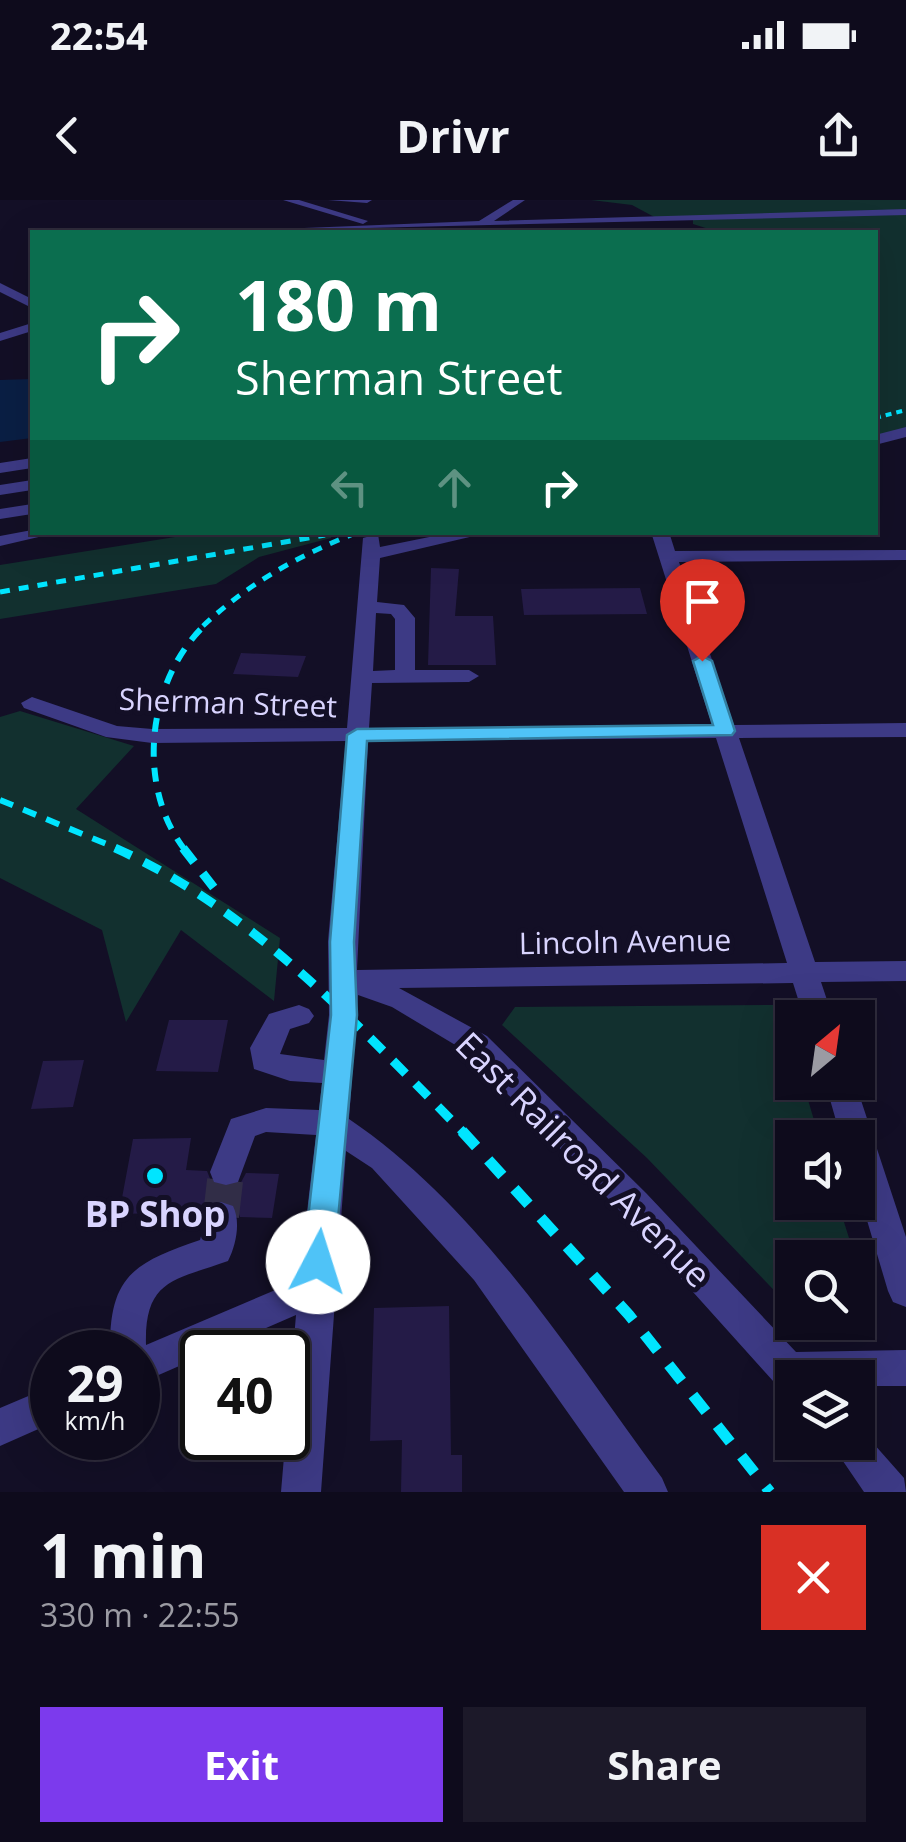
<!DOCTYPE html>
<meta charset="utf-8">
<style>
:root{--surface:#0e0b1c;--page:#1c1929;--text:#f1f3f6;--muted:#9b9ba3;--line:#2e2b3b;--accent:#7c3aed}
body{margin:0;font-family:"Open Sans",sans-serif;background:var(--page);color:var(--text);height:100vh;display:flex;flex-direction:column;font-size:38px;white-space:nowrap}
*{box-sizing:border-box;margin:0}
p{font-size:32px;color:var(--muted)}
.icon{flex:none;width:55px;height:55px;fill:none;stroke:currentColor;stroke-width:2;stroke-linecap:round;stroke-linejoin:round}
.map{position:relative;height:1292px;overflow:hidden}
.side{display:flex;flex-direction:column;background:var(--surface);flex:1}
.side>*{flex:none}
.banner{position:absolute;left:30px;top:30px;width:848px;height:305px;border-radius:0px;box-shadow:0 10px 40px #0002,0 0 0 2px var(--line);background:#0b6e4f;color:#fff;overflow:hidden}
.needle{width:65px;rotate:29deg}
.buttons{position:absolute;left:775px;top:800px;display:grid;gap:20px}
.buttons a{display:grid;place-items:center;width:100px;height:100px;border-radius:0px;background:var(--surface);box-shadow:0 10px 40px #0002,0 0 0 2px var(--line);font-size:50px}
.speed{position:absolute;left:30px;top:1130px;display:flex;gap:20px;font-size:50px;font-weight:700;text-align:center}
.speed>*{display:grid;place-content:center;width:130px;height:130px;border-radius:50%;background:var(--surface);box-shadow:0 10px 40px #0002,0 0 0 2px var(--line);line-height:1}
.speed small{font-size:25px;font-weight:400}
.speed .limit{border:5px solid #111;border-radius:15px;background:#fff;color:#111}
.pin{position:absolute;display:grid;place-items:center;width:85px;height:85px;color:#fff;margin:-102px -42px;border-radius:50% 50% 50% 0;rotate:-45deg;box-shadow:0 0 10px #0007}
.pin .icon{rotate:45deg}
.me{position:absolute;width:110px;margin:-55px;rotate:5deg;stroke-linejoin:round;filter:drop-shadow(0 0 8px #0008)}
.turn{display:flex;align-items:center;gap:35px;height:210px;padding:0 40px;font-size:45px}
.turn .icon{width:130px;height:130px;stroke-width:2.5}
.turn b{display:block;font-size:70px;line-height:85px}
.lanes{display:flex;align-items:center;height:95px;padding:0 40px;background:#0003;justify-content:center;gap:50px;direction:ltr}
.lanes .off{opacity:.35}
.round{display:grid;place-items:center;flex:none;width:105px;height:105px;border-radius:0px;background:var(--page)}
.overview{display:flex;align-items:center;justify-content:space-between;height:170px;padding:0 40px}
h1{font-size:60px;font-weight:700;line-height:75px}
.action{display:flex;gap:20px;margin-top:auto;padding:20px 40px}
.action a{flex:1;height:115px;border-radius:0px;background:var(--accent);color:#fff;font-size:40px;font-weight:700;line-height:115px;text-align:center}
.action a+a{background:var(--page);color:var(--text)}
.status{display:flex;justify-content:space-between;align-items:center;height:70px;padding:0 50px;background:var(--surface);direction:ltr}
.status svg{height:28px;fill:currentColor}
header{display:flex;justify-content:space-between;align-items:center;height:130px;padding:0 40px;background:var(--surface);font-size:45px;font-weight:700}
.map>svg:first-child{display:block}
.green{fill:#12302f}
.water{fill:#0a1f44}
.building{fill:#241b47}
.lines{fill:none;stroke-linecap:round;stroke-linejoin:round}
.minor-tunnel{stroke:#312d47;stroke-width:36;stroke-dasharray:36 18;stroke-linecap:butt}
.minor{fill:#3d3a85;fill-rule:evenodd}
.rail-far4{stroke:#00e5ff;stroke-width:4;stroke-dasharray:6 5;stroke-linecap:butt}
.rail-far3{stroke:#00e5ff;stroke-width:5;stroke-dasharray:10 9;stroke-linecap:butt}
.rail-far2{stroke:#00e5ff;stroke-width:6;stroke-dasharray:14 11;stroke-linecap:butt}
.rail-far1{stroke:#00e5ff;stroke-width:9;stroke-dasharray:18 14;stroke-linecap:butt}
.rail{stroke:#00e5ff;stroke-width:11;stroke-dasharray:21 18;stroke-linecap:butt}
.route{fill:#4fc3f7;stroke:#337fa1;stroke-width:2.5}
.poi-dot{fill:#00e5ff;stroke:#130f26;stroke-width:4}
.labels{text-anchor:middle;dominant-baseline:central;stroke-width:10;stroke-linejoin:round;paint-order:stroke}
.street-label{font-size:30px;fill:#d9d4ff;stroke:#130f26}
.near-street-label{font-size:35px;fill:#d9d4ff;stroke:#130f26}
.near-poi-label{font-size:35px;font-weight:bold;fill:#d9d4ff;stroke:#130f26}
</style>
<div class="status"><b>22:54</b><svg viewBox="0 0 49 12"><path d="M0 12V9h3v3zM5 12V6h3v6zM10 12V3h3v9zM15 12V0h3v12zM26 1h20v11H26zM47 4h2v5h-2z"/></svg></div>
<header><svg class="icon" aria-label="back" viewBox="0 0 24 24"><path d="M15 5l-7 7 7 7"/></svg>Drivr<svg class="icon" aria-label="share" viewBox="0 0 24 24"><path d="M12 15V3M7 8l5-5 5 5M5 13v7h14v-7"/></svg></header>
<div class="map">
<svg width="906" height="1292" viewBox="0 0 906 1292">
<rect width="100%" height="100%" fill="#130f26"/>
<!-- green -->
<path class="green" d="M591,0h315v233l-31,8v-209h-157l-25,-8v-5h-35l-26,-14z
M200,333h132l-1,5 -72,19 -43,27 -216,35v-54z
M20,511l114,35 -58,63 204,129 -6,63 -93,-71 -55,92 -24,-92 -102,-52v-161z
M778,805l14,41v36l11,1 16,54 -27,1v64l46,1 17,54 -63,1v51l-145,-151 -145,-133 13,-18z
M858,1067l14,60 -58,4 -8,-8 52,-1z"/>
<!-- water -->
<path class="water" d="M32,179v59l-32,4v-62z"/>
<!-- building -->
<path class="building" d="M431,368l28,1 -4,47h38l3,49h-68z
M640,388l7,26 -123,1 -3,-26z
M241,453l65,3 -8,21 -65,-3z
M169,820h59l-10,52 -62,-1z
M84,860l-11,47 -42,2 12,-48z
M191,938l-5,32 21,1 6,15h26l7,-13 33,1 -7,44 -32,-1 -4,-12 -14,-7 -14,4 -5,13 -4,-3 -80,2 14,-75z
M449,1106l2,149h11v37h-61l1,-52 -32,1 4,-133z"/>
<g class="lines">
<!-- minor-tunnel -->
<path class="minor-tunnel" d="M221,1016l5,-44"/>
<!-- minor -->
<path class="minor" d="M283,0h16l69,21 -5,3z
M328,0h44l-5,3z
M513,0h12l-31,21 412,-12v6l-703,17 276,-11z
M0,83l32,16v9l-32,-16z
M32,123v8l-32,10v-8z
M906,227v10l-31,8v-10z
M32,258v10l-32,5v-10z
M32,280v10l-32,5v-10z
M32,304v10l-32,5v-10z
M32,330l28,2 -60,14v-10z
M454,332h37l-111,26 -3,44 27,3 11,13v52h54l10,6 -10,6 -97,1 -3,45 343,-3 -61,-193h18l6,19 231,-1v10l-227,2 55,163 172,-2v14l-167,1 76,224 91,-1v20l-85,1 12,36h-29l-11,-35 -394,5 88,48 159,157 150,159 110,-2v36h-48v-8h-66v17l-10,-4 -160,-178 -155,-161 -75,-45 -34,-12 -9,124c131,89 220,233 313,359l6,14h-44l-150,-212 -102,-112 -26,-17 -25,341h-40l15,-177 -158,69v-32h-28c-1,-76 23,-89 90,-112l9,-34 12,-4 12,4c8,16 3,39 -5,55 -53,19 -84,18 -82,84l153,-65 17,-145 -50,-3 -11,4 -17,46 -12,3 -12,-3 -4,-10 21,-53 35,-11 53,2 3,-27 -32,-2 -36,-12 -4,-21 19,-34 30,-9 10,4 5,7 -5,7 -19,6 -10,25 44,6 5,-45 -1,-74 18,-200 -194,2 -46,-6 -82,-29 -3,-5 11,-6 85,29 35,3 195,-1 16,-190 15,-4 2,13zM376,413l15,1 4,5v51l-22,1zM716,538l71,225 -430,7 11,-229z
M825,882h30l51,155v70l-13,-5 -5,-11 -30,-101v-52h-17z
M52,1186v37l-52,23v-38z
M858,1226l46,52 2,14h-42l-34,-50h28z"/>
<!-- rail-far4 -->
<path class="rail-far4" d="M875,218l31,-8"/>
<!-- rail-far3 -->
<path class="rail-far3" d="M0,392l325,-57
M203,426c47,-44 95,-70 155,-94"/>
<!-- rail-far2 -->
<path class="rail-far2" d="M0,600l121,50
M185,650c-50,-64 -38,-171 21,-226"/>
<!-- rail-far1 -->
<path class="rail-far1" d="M115,648c139,62 244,179 350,286
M183,648l39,50"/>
<!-- rail -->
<path class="rail" d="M462,931l167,184 141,177"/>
</g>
<!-- route -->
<path class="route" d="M702,456l10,5 23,70 -3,4 -365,6 -13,201 3,73 -23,247 -4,10 -12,4 -11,-4 -4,-10 28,-247 -1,-73 17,-207 10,-6 356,-4 -20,-64z"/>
<!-- markers -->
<circle class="poi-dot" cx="155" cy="976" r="10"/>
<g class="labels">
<!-- street labels -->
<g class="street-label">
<text transform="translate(228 502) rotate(2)">Sherman Street</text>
<text transform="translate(625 741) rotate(-1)">Lincoln Avenue</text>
</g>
<!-- near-street labels -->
<g class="near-street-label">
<text transform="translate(584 959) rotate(45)">East Railroad Avenue</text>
</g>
<!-- near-poi labels -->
<g class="near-poi-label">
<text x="155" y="1013">BP Shop</text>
</g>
</g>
</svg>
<div class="buttons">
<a><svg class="needle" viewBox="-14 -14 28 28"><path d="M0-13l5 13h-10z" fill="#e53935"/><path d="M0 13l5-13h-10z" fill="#9b9ba3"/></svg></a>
<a><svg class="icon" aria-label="sound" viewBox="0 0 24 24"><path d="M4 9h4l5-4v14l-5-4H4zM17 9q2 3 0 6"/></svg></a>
<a><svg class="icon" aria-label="search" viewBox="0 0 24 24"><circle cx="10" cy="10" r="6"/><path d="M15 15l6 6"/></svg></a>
<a><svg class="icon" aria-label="layers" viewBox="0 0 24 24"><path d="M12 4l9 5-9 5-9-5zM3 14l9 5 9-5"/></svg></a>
</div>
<div class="speed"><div>29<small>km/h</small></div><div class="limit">40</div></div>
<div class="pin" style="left:702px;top:461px;background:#d93025"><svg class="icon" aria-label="arrive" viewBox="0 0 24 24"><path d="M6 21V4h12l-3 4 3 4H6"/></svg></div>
<svg class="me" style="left:318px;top:1062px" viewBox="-20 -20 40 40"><circle r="19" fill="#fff"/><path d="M0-13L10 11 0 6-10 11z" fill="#4fc3f7"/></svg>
<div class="banner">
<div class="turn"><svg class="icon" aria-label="right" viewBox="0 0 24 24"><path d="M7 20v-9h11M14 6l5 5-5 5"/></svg><div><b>180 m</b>Sherman Street</div></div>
<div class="lanes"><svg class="icon off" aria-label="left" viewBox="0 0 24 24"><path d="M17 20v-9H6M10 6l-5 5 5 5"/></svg><svg class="icon off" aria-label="ahead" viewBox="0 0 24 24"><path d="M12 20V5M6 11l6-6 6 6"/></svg><svg class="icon" aria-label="right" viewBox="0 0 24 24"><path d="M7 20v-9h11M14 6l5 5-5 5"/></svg></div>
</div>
</div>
<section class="side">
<div class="overview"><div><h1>1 min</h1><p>330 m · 22:55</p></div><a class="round" style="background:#d93025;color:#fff"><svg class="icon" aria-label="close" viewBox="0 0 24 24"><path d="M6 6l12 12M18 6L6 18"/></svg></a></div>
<div class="action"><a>Exit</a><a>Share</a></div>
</section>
